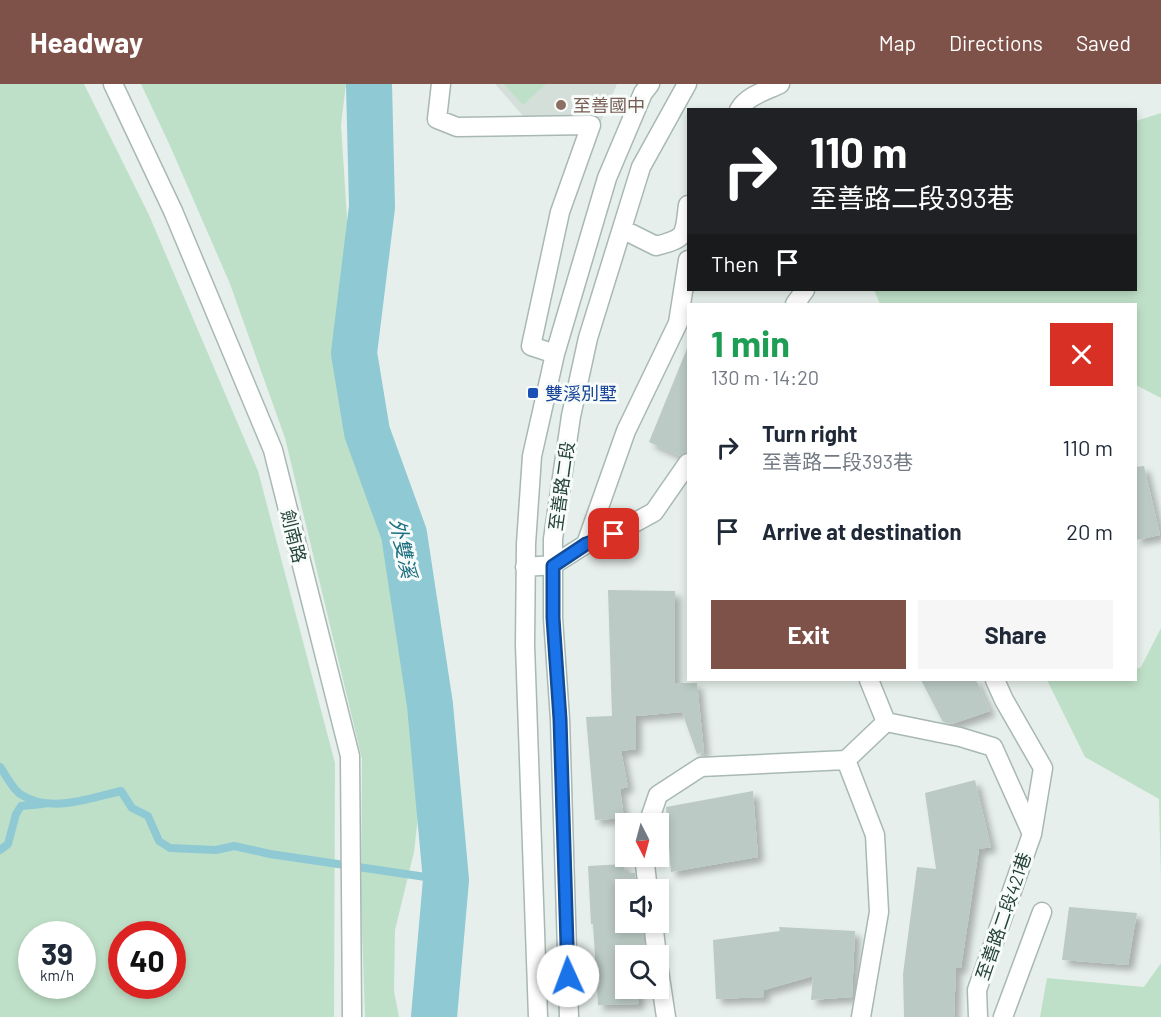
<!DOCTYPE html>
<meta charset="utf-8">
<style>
:root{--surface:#fff;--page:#f6f6f7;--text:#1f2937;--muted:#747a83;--accent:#7f5249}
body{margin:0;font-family:Barlow,"Noto Sans TC",sans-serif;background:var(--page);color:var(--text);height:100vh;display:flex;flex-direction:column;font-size:22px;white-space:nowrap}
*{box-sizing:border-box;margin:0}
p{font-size:20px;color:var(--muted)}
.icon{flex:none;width:33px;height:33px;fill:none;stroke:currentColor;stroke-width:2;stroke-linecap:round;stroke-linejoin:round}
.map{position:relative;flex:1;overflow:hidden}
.details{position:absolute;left:687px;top:219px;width:450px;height:378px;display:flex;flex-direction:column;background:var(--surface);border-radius:0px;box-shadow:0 3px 9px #0003}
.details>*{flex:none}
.guide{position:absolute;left:687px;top:24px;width:450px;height:183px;border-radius:0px;box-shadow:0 3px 9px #0003;background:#202124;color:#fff;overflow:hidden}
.needle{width:39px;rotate:174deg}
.controls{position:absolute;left:615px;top:729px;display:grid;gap:12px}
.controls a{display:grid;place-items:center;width:54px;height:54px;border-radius:0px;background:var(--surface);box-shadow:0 3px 9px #0003;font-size:30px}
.speed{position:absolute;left:18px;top:837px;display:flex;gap:12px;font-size:30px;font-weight:700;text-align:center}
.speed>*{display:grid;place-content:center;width:78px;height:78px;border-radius:50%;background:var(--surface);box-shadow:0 3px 9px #0003;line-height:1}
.speed small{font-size:15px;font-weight:400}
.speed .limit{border:9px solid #d22;background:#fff;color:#111}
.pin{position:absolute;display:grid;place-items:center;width:51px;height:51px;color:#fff;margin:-26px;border-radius:12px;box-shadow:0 3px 9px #0006}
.me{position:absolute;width:66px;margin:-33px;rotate:358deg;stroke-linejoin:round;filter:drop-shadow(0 0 4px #0008)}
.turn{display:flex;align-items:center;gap:21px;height:126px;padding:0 24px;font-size:27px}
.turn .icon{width:78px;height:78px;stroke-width:2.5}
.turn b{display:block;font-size:42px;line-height:51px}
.then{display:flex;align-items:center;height:57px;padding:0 24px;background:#0003;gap:12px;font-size:22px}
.round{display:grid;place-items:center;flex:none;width:63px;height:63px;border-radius:0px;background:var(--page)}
.summary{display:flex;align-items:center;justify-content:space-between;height:102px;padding:0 24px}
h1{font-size:36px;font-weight:700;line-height:45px;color:#1e9e55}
.button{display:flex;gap:12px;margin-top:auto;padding:12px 24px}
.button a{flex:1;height:69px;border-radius:0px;background:var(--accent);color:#fff;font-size:24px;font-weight:700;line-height:69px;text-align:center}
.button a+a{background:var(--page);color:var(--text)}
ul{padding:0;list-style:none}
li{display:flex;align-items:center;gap:18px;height:84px;padding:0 24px}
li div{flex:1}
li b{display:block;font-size:22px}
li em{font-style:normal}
header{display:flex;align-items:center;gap:36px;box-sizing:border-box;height:84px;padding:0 30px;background:var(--accent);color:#fff}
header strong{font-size:28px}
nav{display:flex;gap:33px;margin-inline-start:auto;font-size:21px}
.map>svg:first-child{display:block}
.built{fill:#d4dfda}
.green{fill:#bfe0c8;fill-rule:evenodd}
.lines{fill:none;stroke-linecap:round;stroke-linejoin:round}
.stream{stroke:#8ec9d4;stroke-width:8}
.river{stroke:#8ec9d4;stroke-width:46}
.building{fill:#bbcac4;filter:url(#shadow)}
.minor-casing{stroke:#a8b8b2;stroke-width:21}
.minor{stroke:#fff;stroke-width:18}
.route-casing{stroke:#114b97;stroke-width:15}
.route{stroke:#1a73e8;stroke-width:10}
.education-dot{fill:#8d6e63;stroke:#f7fbf9;stroke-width:2}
.transit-dot{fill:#1a4fb4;stroke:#f7fbf9;stroke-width:2}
.labels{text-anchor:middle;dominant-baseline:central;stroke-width:6;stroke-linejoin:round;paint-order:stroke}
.education-label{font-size:18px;fill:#785e54;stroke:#f7fbf9;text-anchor:start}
.transit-label{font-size:18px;fill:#164399;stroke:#f7fbf9;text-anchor:start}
.street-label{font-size:18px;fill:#24423a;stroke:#f7fbf9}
.water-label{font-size:20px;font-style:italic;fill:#1c6f80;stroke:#f7fbf9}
</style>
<header>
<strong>Headway</strong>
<nav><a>Map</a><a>Directions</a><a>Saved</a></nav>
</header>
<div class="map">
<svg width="1161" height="933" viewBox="0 0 1161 933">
<defs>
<filter id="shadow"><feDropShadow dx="5.5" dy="5.5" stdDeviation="3" flood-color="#0004"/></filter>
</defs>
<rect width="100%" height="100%" fill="#e6efeb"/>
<!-- built -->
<path class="built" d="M495,0h122l-24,56 -61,-14z"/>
<!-- green -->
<path class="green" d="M0,0h84l65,131 109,256 77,292 -1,254h-334zM82,850v52h-50v-52zM172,850v52h-50v-52z
M141,0h205l-5,41 8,124 -7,74 8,89 42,158 14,71 15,149 -7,62 -19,78 -1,61 5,26h-34l-4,-116 1,-142 -51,-213 -26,-108 -55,-154 -59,-136z
M504,0h42l-23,21z
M1161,29v285l-25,-13v-81h-256l-6,-14h262v-169z
M1161,544v254l-2,-83 -74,-42 -38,-77h89v-11l5,-2z
M1161,879v54h-121l7,-39 97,9z"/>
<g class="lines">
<!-- stream -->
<path class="stream" d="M0,683c6,8 12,21 20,27 31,20 69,4 101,-3l11,17 16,8 11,25 11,7 46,2 18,-4 36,8 176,26
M0,766l8,-6 8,-30 5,-8 22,-2"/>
<!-- river -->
<path class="river" d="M369,0l3,123 -18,146 13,79 37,102 26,171 16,175 -12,137"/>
</g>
<!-- building -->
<path class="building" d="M688,262v106l-8,4 -31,-14z
M1144,382l16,69 -24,5v-73z
M608,506l67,1v92h22l7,69 -7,2 -15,-42 -46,4v33l-15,2 7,36 -8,2 4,29 -29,2 -9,-103 26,-1z
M921,596h55l14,31 -38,13 -9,-2z
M975,696l16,67 -12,2 -18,119h-5l-2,49h-50l-1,-43 14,-107 19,2 -11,-76z
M753,707l5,66 -87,15 -5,-65z
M624,780l1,9h10l2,17h-11v32h13v3h3l4,31h-20v32h12l1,16 -41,1 -5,-81h-2l-3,-58z
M1069,823l68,6 -9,52 -66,-5z
M779,843l76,4 -3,66 -41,3 2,-24 -49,14v7l-48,2 -3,-59 67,-9z"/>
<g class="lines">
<!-- minor casing -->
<g class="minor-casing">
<path id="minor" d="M113,0l60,127 100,239 77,306 2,261
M441,0l-4,35 20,8 134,-2 -31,87 -29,134 24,8
M739,26c8,-14 26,-19 41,-26
M622,145l34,17c32,-8 28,-11 32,-41
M795,220l10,-14
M586,460l40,-113 52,-108 10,-63
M525,483l28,-2 33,-21 28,-10 40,-22 34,-49
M869,596l17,42
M995,596l9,20 39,68 -11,66
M846,676l29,75 4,77 -18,105
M648,740l10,-29 43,-28 145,-7 40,-38 74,15 33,10 39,87 -55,156 1,27
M644,772l4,34
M653,838l4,34
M658,880l8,53
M538,933l-13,-372 1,-101 6,-88 23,-102 52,-176 36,-85 7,-9
M569,933l-9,-298 -7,-101v-79l18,-123 17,-78 53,-171 46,-83
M1003,933l39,-105"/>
</g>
<!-- minor -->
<use href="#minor" class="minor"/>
</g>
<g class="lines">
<!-- route casing -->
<g class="route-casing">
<path id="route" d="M568,892l-8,-257 -7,-101v-52l33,-22 28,-10"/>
</g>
<!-- route -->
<use href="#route" class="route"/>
</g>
<!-- markers -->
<circle class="education-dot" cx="561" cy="21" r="6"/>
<rect class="transit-dot" x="527" y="303" width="12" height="12" rx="3"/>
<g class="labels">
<!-- education labels -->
<g class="education-label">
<text x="573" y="21">至善國中</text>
</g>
<!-- transit labels -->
<g class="transit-label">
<text x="545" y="309">雙溪別墅</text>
</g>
<!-- street labels -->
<g class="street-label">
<text transform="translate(561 402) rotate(-82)">至善路二段</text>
<text transform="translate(294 452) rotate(76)">劍南路</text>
<text transform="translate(1003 832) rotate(-71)">至善路二段421巷</text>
</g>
<!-- water labels -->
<g class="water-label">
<text transform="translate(404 464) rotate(78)">外雙溪</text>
</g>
</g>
</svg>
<div class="controls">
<a><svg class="needle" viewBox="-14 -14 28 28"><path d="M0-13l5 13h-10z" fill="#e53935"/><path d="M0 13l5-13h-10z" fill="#747a83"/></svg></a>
<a><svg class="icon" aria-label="sound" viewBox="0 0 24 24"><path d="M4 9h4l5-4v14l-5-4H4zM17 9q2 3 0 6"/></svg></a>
<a><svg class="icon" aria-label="search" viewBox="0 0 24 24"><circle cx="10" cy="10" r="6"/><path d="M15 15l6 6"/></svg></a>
</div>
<div class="speed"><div>39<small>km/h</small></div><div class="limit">40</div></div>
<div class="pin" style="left:614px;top:450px;background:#d93025"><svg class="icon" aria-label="arrive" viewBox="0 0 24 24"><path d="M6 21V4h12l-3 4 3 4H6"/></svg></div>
<svg class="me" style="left:568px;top:892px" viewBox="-20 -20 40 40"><circle r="19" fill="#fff"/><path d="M0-13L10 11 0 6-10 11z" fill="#1a73e8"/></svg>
<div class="guide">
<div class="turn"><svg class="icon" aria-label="right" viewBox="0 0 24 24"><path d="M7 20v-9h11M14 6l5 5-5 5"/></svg><div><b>110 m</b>至善路二段393巷</div></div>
<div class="then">Then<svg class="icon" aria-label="arrive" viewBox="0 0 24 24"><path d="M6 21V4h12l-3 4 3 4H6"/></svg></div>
</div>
<section class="details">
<div class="summary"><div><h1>1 min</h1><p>130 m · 14:20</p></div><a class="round" style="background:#d93025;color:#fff"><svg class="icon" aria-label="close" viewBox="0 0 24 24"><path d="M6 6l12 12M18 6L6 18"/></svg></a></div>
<ul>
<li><svg class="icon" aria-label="right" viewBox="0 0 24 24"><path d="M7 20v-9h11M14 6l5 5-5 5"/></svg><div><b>Turn right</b><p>至善路二段393巷</p></div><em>110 m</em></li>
<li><svg class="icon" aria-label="arrive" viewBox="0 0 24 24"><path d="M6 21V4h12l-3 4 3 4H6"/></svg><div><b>Arrive at destination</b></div><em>20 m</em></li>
</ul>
<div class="button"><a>Exit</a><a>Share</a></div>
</section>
</div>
